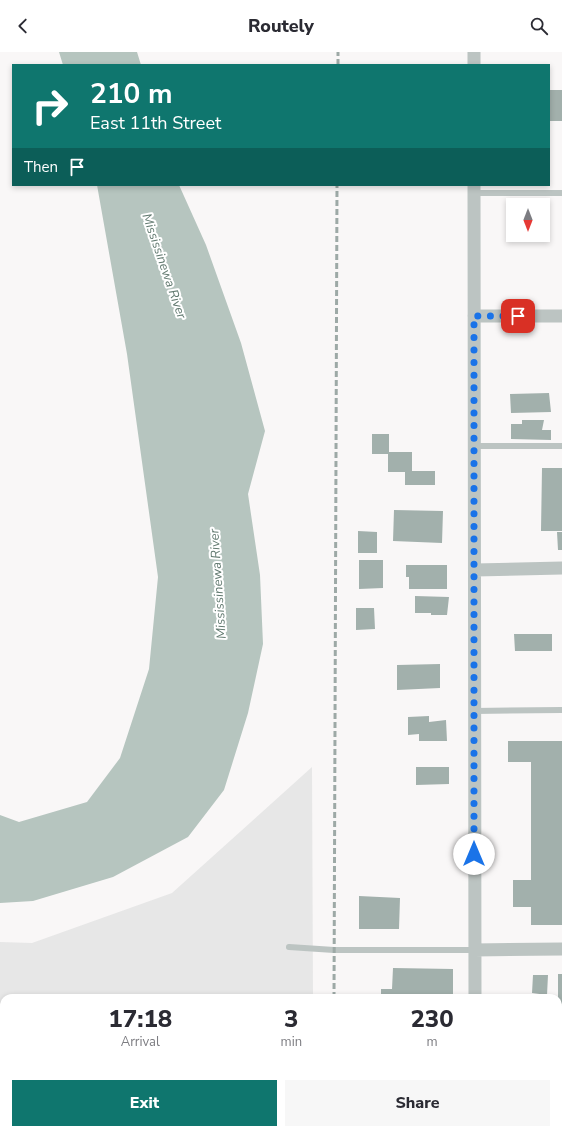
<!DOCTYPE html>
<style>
:root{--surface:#fff;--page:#f7f7f7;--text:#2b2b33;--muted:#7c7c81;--accent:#0f766e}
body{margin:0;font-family:"Nunito Sans",sans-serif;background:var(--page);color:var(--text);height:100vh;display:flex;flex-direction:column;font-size:15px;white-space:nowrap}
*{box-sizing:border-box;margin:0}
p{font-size:13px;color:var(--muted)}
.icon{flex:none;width:22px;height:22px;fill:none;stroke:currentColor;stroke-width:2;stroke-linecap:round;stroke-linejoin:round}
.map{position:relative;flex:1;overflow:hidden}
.side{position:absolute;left:0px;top:942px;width:562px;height:140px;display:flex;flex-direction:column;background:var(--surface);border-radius:12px 12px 0 0;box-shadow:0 2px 6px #0003}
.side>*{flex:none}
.top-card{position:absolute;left:12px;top:12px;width:538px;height:122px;border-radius:0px;box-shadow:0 2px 6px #0003;background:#0f766e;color:#fff;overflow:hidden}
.needle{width:26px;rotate:180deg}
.fabs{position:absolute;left:506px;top:146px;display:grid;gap:8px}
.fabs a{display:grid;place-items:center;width:44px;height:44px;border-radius:0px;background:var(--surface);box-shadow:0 2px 6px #0003;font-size:20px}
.pin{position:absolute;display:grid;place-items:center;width:34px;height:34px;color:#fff;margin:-17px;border-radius:8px;box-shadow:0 2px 6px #0006}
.me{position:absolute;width:44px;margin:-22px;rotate:0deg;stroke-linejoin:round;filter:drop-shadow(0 0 3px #0008)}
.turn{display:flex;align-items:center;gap:14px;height:84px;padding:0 12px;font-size:18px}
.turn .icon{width:52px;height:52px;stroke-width:2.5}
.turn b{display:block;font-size:28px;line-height:34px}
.then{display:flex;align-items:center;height:38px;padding:0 12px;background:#0003;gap:8px;font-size:15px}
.eta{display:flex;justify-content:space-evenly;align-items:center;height:68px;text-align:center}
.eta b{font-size:24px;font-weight:800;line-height:28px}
.cta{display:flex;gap:8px;margin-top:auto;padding:8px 12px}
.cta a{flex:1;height:46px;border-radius:0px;background:var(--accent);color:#fff;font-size:16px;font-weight:800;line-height:46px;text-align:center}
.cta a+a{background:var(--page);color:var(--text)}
header{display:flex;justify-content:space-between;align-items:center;height:52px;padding:0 12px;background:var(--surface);font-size:18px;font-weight:800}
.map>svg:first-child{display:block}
.built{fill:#e7e7e7}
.water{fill:#b6c5bf}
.building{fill:#a2b0ac}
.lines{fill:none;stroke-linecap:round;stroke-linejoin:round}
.service{stroke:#bcc4c2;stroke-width:6}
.minor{stroke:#bcc4c2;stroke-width:13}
.rail{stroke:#9da9a6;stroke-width:3;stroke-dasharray:6 3;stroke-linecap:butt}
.route{stroke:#1a73e8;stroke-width:7;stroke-dasharray:0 12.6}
.labels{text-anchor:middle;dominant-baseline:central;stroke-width:4;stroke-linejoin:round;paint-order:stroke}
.water-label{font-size:13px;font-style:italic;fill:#61796f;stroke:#fff}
</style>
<header><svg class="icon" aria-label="back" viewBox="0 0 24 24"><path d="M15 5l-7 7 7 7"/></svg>Routely<svg class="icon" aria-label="search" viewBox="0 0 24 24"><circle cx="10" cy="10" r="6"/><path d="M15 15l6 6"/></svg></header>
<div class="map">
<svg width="562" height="1082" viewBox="0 0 562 1082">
<rect width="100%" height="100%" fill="#f9f7f7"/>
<!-- built -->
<path class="built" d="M312,715l1,231h-309v132h309v4h-313v-192l32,1 140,-50z"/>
<!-- water -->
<path class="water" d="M59,0h78l4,13h-78z
M97,133h82l27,60 35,98 24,88 -17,63 12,81 3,69 -15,69 -24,77 -36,47 -75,40 -80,24 -33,2v-88l19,7 68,-20 33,-44 29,-89 9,-92 -31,-223z"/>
<!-- building -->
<path class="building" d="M549,38h13v31h-13z
M549,341l2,19 -40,1 -1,-19z
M522,368h22l-2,10h9v10l-40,-1v-15h11z
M372,382h17v18h23v19h23v14h-30v-13h-17v-18h-16z
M542,416h20v63h-21z
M394,458l49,1 -1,32 -49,-2z
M358,479l19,1v21h-19z
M557,480h5v18h-4z
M359,508h24v28l-24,1z
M406,513h41v24h-38v-12h-3z
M415,544l34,1 -2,18h-16v-2h-16z
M356,556h18l1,21 -19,1z
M514,582h38v17h-37z
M440,612v24l-43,2v-25z
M429,664v6l17,-2 1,21h-28v-7l-11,1v-18z
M508,689h54v184h-31v-18h-18v-27h18v-118h-23z
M416,715h33v17l-33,1z
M359,844l41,2 -1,31h-40z
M393,916l60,1v29h-63v-1h-9v-8h11z
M558,922h4v32h-4z
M533,923h15l-1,20 -15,-2z
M384,1078h70v4h-70z"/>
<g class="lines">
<!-- service -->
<path class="service" d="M474,141h88
M474,394h88
M474,659l88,-1
M289,895l45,3h140"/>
<!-- minor -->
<path class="minor" d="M474,13v-13
M474,133l1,813
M474,264h88
M475,518l87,-2
M474,898l88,-1
M477,1078v4"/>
<!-- rail -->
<path class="rail" d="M338,13v-13
M334,946l3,-813
M335,1078v4"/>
</g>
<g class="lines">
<!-- route -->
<path class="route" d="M474,802v-538h44"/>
</g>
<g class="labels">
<!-- water labels -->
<g class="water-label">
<text transform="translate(164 214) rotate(71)">Mississinewa River</text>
<text transform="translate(218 532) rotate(-94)">Mississinewa River</text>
</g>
</g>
</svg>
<div class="fabs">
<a><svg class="needle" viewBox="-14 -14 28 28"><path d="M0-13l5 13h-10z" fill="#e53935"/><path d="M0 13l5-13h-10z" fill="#7c7c81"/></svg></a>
</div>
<div class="pin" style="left:518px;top:264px;background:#d93025"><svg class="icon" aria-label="arrive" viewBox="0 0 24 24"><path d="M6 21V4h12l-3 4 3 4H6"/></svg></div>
<svg class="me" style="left:474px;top:802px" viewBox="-20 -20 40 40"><circle r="19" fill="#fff"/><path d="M0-13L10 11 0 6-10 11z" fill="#1a73e8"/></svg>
<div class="top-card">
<div class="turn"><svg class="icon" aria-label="right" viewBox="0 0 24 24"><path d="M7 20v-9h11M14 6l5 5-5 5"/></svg><div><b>210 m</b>East 11th Street</div></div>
<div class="then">Then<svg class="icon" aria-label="arrive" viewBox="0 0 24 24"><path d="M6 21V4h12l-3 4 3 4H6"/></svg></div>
</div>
<section class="side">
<div class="eta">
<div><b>17:18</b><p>Arrival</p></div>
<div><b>3</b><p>min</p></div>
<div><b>230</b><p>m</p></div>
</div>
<div class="cta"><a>Exit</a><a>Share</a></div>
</section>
</div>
